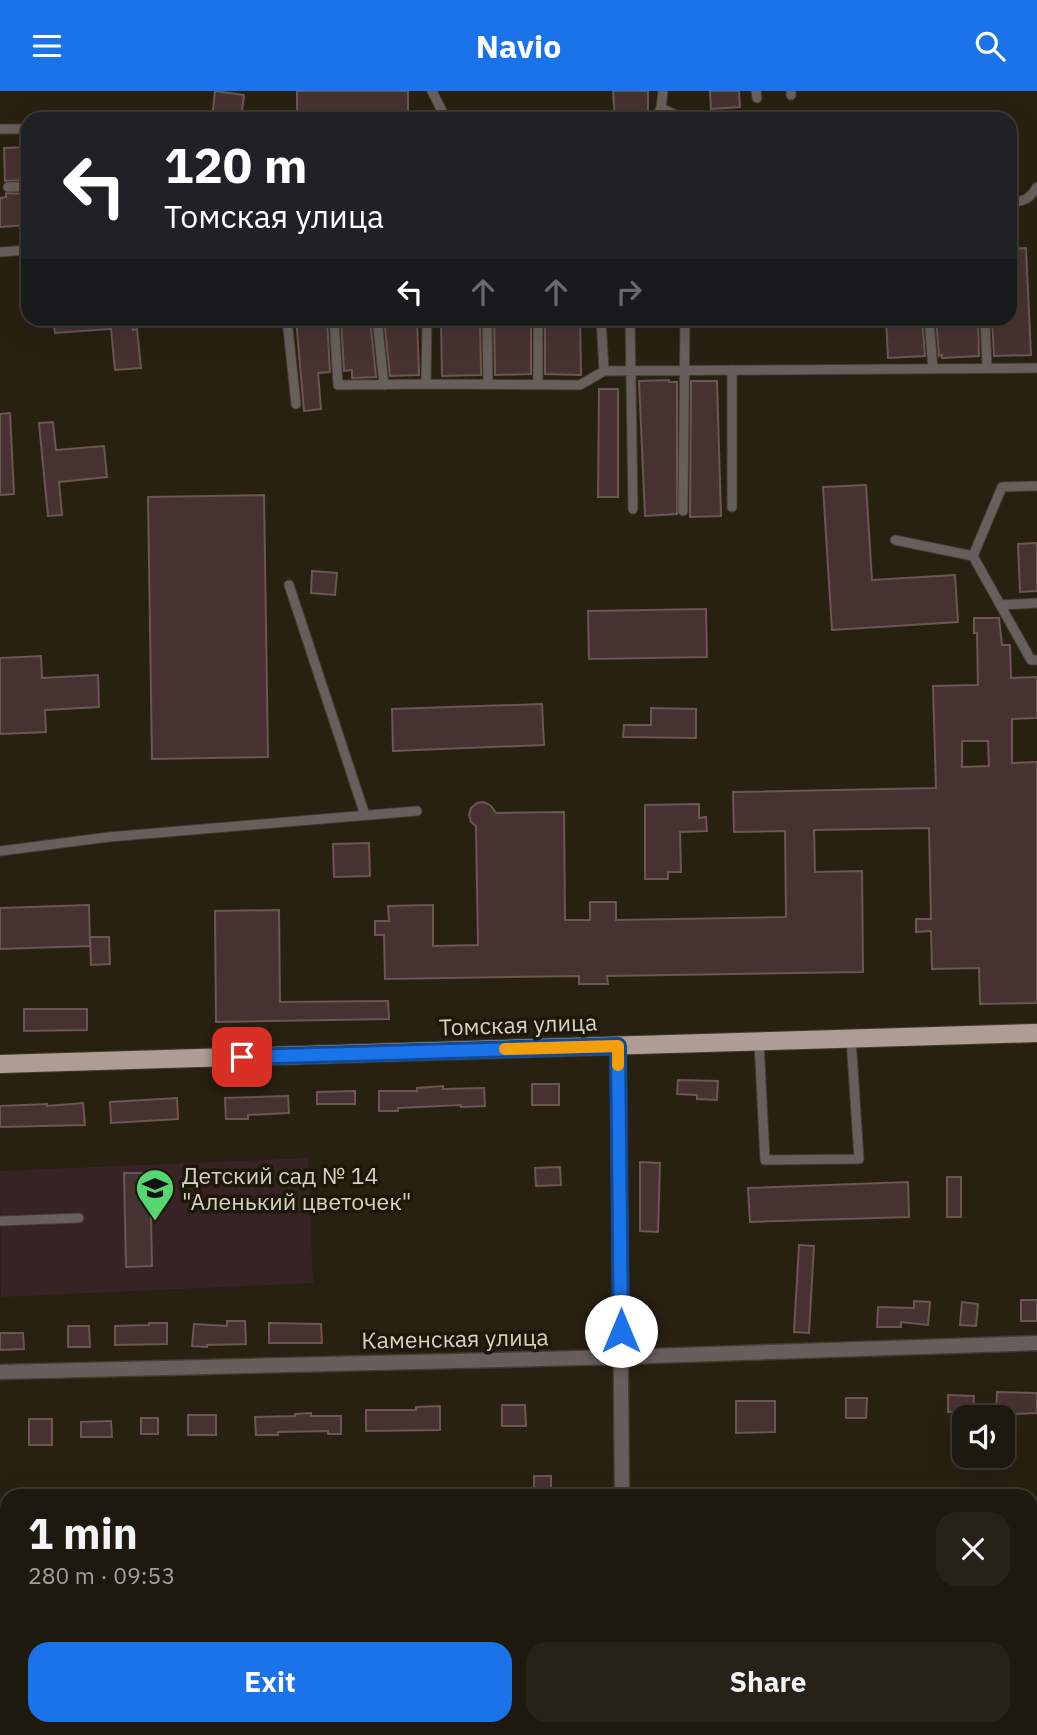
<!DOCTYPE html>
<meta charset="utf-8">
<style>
:root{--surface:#1e190e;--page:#262217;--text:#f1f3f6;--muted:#a1a09e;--line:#3c382e;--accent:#1a73e8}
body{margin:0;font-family:"IBM Plex Sans",sans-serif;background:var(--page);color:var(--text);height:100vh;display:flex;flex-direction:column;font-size:26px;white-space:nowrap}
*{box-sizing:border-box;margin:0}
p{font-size:23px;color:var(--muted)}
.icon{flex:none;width:38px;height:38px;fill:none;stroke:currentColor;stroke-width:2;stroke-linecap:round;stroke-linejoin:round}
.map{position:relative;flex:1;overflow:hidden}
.drawer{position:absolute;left:0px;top:1398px;width:1038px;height:247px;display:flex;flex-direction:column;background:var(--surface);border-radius:21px 21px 0 0;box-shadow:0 7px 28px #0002,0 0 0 2px var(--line)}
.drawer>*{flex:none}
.banner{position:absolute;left:21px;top:21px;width:996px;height:214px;border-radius:21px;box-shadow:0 7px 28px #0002,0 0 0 2px var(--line);background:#202124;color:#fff;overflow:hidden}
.buttons{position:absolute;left:952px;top:1314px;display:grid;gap:14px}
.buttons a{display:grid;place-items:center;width:63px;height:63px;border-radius:14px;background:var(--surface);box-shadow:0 7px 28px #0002,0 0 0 2px var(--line);font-size:35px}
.pin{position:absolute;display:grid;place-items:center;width:60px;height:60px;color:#fff;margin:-30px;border-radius:14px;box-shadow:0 4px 10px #0006}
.me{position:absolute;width:77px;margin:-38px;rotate:0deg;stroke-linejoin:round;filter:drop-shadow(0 0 5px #0008)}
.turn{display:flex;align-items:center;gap:24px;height:147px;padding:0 28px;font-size:32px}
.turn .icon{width:91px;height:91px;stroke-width:2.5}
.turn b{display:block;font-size:49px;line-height:60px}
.lanes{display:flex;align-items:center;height:66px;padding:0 28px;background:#0003;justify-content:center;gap:35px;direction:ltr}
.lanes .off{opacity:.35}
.round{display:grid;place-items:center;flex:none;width:74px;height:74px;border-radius:21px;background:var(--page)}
.head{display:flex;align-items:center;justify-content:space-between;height:119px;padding:0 28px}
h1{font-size:42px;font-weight:800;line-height:52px}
.button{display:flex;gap:14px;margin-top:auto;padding:14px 28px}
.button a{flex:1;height:80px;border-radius:21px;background:var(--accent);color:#fff;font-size:28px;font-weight:800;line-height:80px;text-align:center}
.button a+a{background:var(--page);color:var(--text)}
header{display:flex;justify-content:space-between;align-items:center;height:91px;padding:0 28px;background:var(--accent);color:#fff;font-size:32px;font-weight:800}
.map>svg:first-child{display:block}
.education{fill:#372323}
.building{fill:#463231;stroke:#6b5654;stroke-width:2;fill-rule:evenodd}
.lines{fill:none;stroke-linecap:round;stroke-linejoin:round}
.service-casing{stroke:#443d2f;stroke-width:11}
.minor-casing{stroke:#443d2f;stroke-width:17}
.primary-casing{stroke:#443d2f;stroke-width:20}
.service{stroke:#685f5c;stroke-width:9}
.minor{stroke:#685f5c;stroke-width:14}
.primary{stroke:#af9d95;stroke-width:18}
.route-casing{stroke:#114b97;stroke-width:18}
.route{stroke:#1a73e8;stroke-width:12}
.slow{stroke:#f59e0b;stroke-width:12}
.labels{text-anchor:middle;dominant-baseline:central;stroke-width:7;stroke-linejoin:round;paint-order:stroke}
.street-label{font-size:23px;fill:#d6d1c7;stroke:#1e1808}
.poi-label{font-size:23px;fill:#d6d1c7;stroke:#1e1808;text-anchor:start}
</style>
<header><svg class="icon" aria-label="menu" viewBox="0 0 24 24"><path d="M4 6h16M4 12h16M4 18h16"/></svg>Navio<svg class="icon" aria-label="search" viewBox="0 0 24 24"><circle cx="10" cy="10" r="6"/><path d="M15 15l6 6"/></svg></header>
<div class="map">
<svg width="1037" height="1644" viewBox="0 0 1037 1644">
<rect width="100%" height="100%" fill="#282112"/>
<!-- education -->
<path class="education" d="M308,1067l5,125 -312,14 -1,-126z"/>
<!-- building -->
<path class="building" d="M215,0l29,4 -3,24 -29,-1z
M297,0h111v23l-111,1z
M613,0h35v26l-33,2z
M710,0h29l1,16 -29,2z
M28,56v33l-23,1 -1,-33z
M6,102l22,1v31l-28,2v-29l6,-1z
M1026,157l5,107 -37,1 -2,-37h18v-70z
M53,228h79l1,11 4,-1 4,39 -26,2 -4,-41 -56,4z
M296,228h31l3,53 -12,1 3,36 -17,2z
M341,228h29l6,58 -24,1v-8l-8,1z
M384,228h33l2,56 -29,1z
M441,228h39l1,56 -39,1z
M494,228h37v55l-36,1z
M545,228h35l1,56 -36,-1z
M886,228h36l3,37 -37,2z
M936,228h42l1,37 -37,2v-3l-3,1z
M669,289v2h8v132l-32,2 -6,-135z
M691,290h26l4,135 -31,1z
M599,298h19v108h-20z
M10,322l4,81 -14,1v-81z
M53,331l3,28 48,-4 3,31 -48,5 3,33 -14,1 -9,-93z
M866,394l6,95 83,-5 3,47 -126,8 -9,-143z
M264,404l4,262 -116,2 -4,-262z
M1037,452v48l-17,1 -2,-48z
M312,480l25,2 -2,22 -24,-2z
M706,518l1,48 -118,2 -1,-48z
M974,527h25l3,27h8l1,33 26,-1v41l-25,1v44l25,-1v241l-57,1 -1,-36 -47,1 -1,-38 -15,1v-13h15l-2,-91 -115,2 1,42 47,-1 1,101 -256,4 1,8h-29v-8l-194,3 -1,-44h-9v-14h14l-1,-15 45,-1v41l45,-1 -2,-119 -5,-4 -2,-7 2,-7 6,-5 7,-1 7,4 5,7 68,-1 1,108h25v-18h26v18l170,-3 -1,-86 -51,1 -1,-40 203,-4 -3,-102 45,-1 -1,-52h-3zM962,650h26l1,25 -27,1z
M41,565l1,22 56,-3 1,32 -54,3 1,22 -46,2v-76z
M542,613l2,41 -151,6 -1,-42z
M651,617l45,1v29l-73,-1 1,-12h27z
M699,713v14l7,-1 1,14 -27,1 1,40h-13v7h-23v-74z
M369,752l1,33 -36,1 -1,-33z
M89,814l1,41 -90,3v-41z
M279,819l1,92 108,-1 1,18 -173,3 -1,-111z
M90,846h19l1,27 -19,1z
M24,918h63v21l-63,1z
M678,989l40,1 -1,19 -20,-1v-4l-20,-1z
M532,993h27v21h-27z
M443,995v3l41,-1 1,18 -24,1v-2l-63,3v3h-19v-20h38v-3z
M355,1000v13h-38v-12z
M288,1005l1,17 -41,2v4h-22l-1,-21z
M177,1007l1,21 -67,4 -1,-21z
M83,1012l2,22 -85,2v-21l47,-2v2z
M640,1071l20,1 -2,69 -18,-1z
M560,1076l1,18 -25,1 -1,-18z
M124,1082h26l2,93 -26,1z
M947,1086h14v40h-14z
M908,1091l1,35 -159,5 -2,-34z
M799,1154l15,1 -5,87 -15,-1z
M1021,1209h16v21h-16z
M914,1210l16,1 -2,23 -27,-3v5h-24l1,-20 36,1z
M962,1211l16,2 -2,22 -16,-1z
M227,1230h18l1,23 -39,1v2l-15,-1 2,-22 33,2z
M149,1232h18v21l-52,1v-19l34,-1z
M269,1232l52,1 1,19h-53z
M68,1235h21l1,21h-22z
M0,1242h23l1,16 -24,1z
M997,1301l40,1v20l-41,2z
M948,1304l26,1 -1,16h-25z
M846,1307h21l-1,20h-20z
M736,1310h39v31l-39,1z
M502,1314h23l1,21h-24z
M440,1315v24l-74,1v-21h50v-3z
M311,1322v3h30v18h-13v-3l-50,1v3h-22l-1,-18 40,-1v-2z
M188,1324h28v20h-28z
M141,1327h17v16h-17z
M29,1328h23v26h-23z
M111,1330l1,16h-31v-15z
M534,1385h17v19l-17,1z"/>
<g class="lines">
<!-- service casing -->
<g class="service-casing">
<path id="service" d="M432,0l14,28
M756,0l1,7
M791,0v4
M661,17l24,11
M655,28l6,-11 2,-17
M0,38h28
M8,96h20
M1010,111c13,0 20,-3 27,-15
M0,161l28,-2
M287,228l9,85
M334,228l4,66 88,-1
M377,228l7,66
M427,228l-1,65 154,1 24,-14 433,-3
M487,228l1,65
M538,228v66
M601,228l3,52
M630,228l3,190
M929,228l4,50
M985,228l2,49
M732,416v-137
M683,420l2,-192
M895,449l78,16 58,104h6
M973,465l29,-69 35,-1
M289,494l76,230
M1000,514l37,-2
M0,760l109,-14 308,-26
M759,950l6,119 94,-1 -8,-121
M0,1130l79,-3"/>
</g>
<!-- minor casing -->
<g class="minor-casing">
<path id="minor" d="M618,955l4,450
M0,1281l621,-15 416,-14
M1031,1633h6
M624,1638v6
M884,1638l1,6
M646,1644l212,-6"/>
</g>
<!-- primary casing -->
<g class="primary-casing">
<path id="primary" d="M0,973l1037,-31"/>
</g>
<!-- service -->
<use href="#service" class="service"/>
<!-- minor -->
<use href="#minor" class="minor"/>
<!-- primary -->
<use href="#primary" class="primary"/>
</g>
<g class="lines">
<!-- route casing -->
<g class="route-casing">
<path id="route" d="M242,966l376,-11 3,285"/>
</g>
<!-- route -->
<use href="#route" class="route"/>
<!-- slow -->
<path class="slow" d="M505,958l113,-3v19"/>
</g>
<!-- icons -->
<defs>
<g id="school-pin" transform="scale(2.0125)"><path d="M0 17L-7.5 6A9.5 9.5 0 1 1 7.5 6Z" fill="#54d672" stroke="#1e1808"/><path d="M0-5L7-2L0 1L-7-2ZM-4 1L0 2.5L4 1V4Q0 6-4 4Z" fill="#111"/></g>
</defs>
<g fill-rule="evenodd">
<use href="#school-pin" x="155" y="1097"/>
</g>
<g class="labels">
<!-- street labels -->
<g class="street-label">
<text transform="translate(518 933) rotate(-2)">Томская улица</text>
<text transform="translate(455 1247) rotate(-1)">Каменская улица</text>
</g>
<!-- poi labels -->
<g class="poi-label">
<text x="182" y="1084">Детский сад № 14<tspan x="182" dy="26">"Аленький цветочек"</tspan></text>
</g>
</g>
</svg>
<div class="buttons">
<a><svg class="icon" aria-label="sound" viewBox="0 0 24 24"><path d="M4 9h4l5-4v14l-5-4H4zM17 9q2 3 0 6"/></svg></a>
</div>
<div class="pin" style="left:242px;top:966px;background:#d93025"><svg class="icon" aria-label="arrive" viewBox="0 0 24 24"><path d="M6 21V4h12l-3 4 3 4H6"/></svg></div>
<svg class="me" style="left:621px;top:1240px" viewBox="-20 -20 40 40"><circle r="19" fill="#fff"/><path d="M0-13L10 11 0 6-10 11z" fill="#1a73e8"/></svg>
<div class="banner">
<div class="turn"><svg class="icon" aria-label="left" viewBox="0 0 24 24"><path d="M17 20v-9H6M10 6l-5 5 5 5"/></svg><div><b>120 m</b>Томская улица</div></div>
<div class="lanes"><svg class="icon" aria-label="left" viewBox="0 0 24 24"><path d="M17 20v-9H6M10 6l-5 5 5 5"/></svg><svg class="icon off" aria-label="ahead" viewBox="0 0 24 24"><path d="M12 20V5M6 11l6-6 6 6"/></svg><svg class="icon off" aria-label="ahead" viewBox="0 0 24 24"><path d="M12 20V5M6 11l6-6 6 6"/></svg><svg class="icon off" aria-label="right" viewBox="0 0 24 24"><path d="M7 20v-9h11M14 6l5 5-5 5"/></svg></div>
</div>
<section class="drawer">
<div class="head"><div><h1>1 min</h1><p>280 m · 09:53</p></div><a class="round"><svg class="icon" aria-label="close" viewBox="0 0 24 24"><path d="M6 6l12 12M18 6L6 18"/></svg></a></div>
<div class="button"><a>Exit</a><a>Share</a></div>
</section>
</div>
